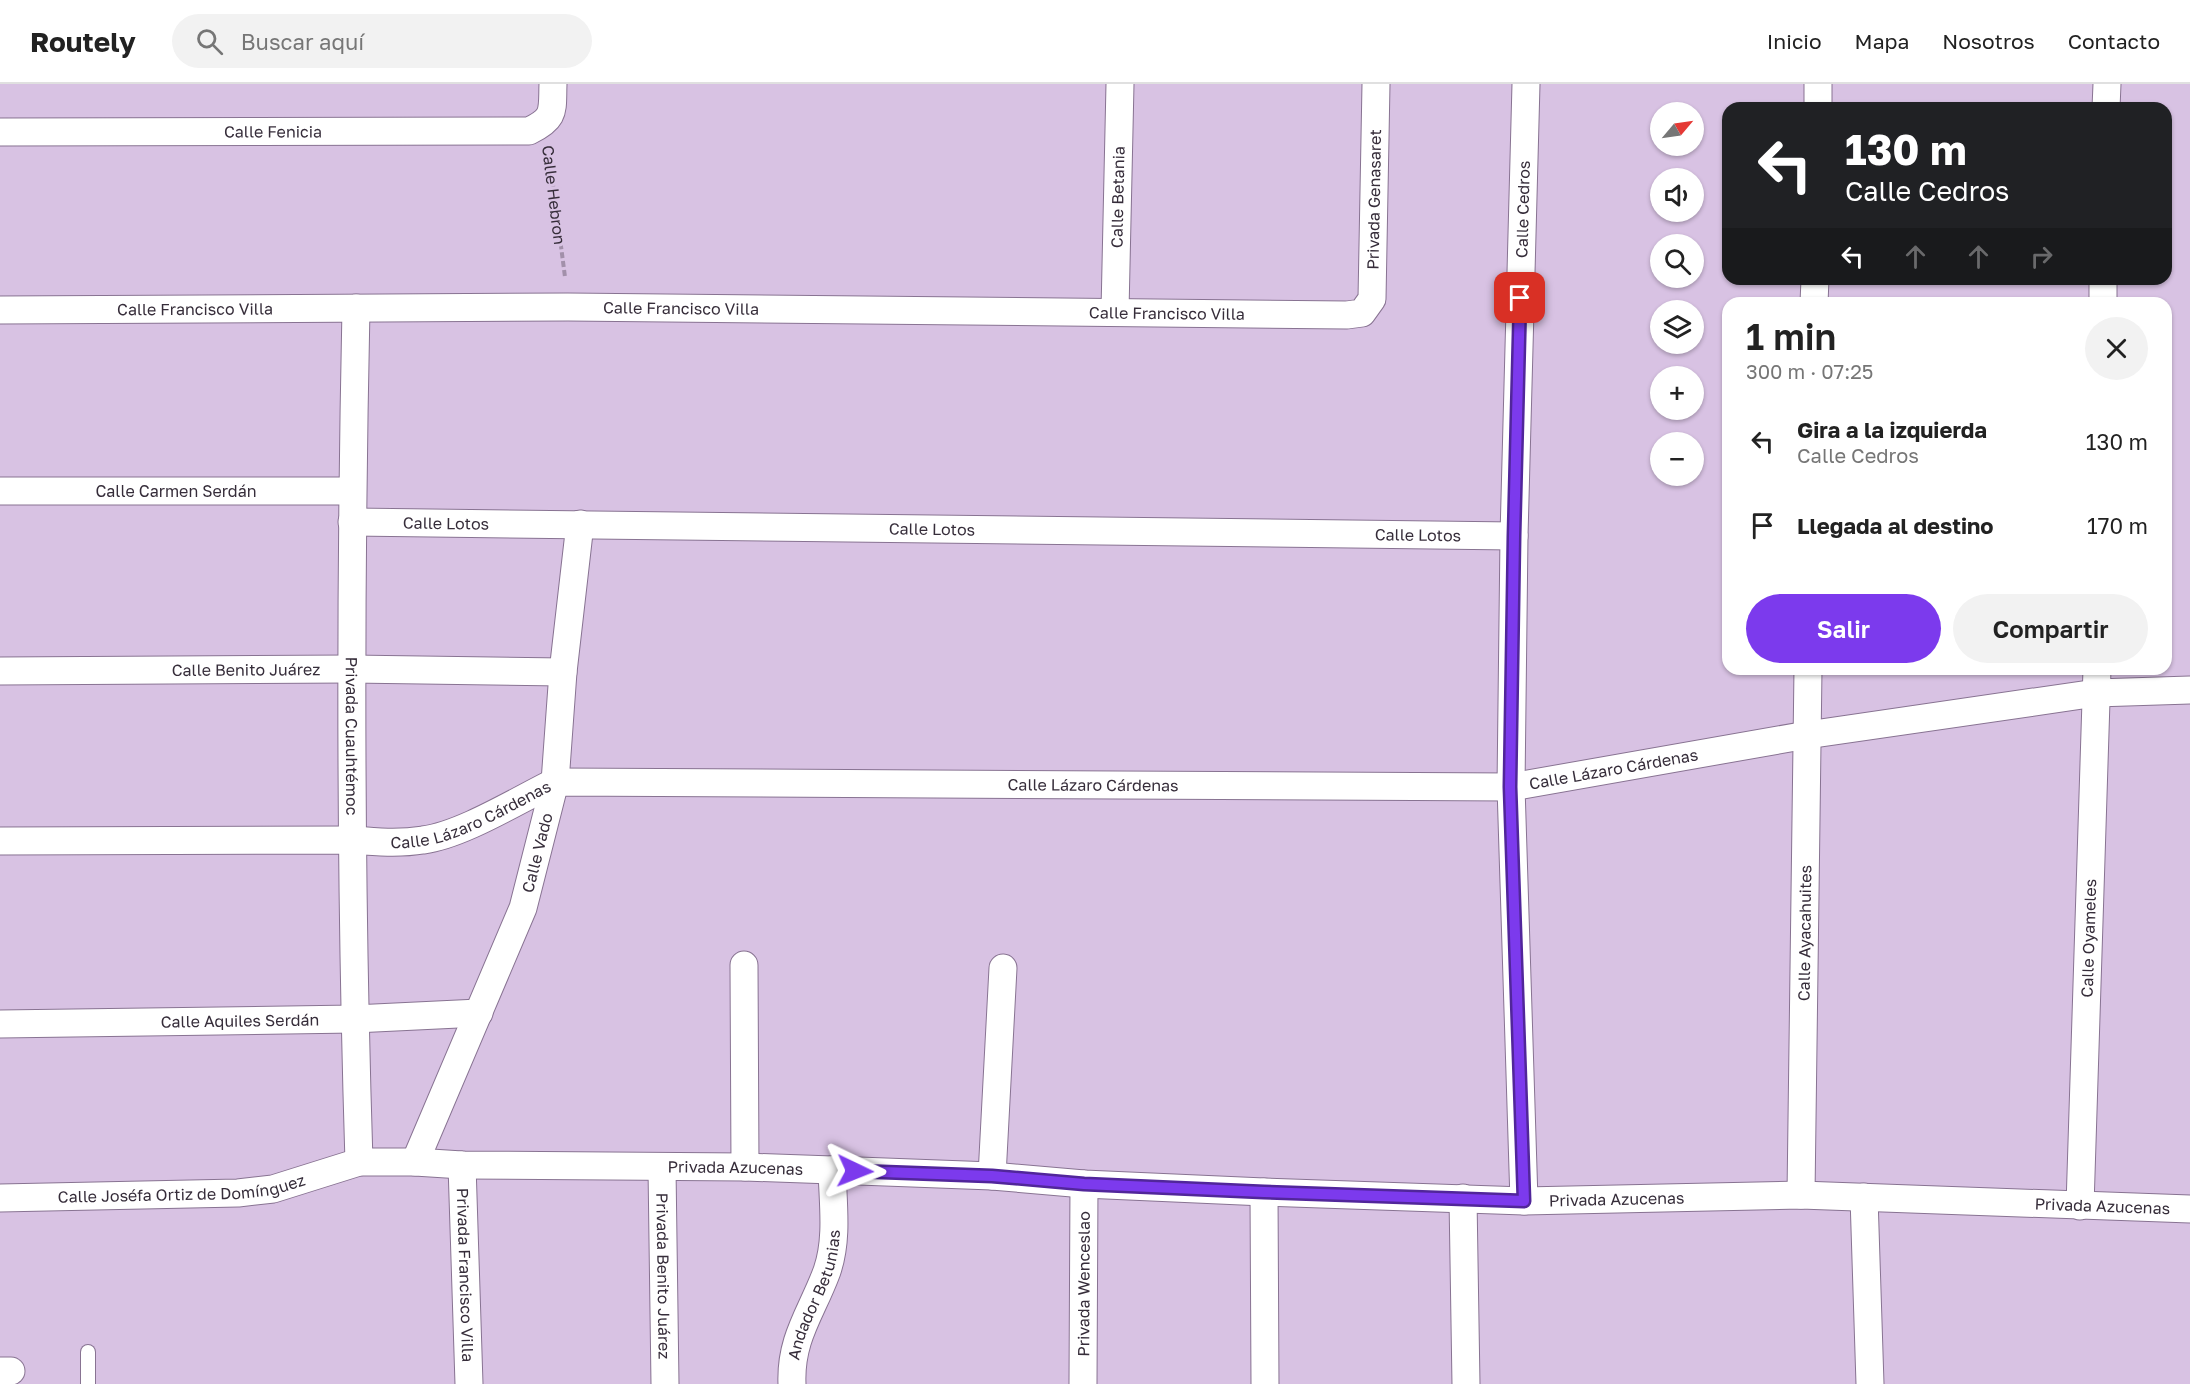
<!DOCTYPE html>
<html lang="es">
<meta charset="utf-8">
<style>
:root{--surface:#fff;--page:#f2f2f2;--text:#222;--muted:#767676;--line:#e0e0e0;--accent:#7c3aed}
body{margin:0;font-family:"Golos Text",sans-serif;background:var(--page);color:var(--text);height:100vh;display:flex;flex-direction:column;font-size:22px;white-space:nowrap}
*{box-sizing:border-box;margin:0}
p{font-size:20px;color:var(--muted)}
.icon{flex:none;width:33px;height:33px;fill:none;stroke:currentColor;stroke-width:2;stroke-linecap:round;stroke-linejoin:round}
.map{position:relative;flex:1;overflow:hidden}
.panel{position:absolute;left:1722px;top:213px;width:450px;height:378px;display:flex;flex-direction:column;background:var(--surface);border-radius:18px;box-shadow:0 2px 4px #0004}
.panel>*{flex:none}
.guide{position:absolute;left:1722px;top:18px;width:450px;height:183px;border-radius:18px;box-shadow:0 2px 4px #0004;background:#202124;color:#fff;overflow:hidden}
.needle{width:39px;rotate:61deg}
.fabs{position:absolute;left:1650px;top:18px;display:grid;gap:12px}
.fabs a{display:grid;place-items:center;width:54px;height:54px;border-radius:50%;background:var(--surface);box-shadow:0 2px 4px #0004;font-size:30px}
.pin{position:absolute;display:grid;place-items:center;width:51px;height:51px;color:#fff;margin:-26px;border-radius:12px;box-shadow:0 3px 9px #0006}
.me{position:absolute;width:66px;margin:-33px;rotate:92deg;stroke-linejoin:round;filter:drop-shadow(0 0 4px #0008)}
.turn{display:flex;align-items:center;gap:21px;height:126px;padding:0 24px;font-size:27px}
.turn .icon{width:78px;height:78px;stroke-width:2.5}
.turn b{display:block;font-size:42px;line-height:51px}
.lanes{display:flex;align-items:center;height:57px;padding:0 24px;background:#0003;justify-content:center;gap:30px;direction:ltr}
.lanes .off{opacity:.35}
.round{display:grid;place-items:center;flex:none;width:63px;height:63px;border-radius:32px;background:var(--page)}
.overview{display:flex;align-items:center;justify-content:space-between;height:102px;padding:0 24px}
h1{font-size:36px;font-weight:600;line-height:45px}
.primary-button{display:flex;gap:12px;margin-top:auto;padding:12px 24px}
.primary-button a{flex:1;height:69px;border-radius:36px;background:var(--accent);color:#fff;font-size:24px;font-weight:600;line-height:69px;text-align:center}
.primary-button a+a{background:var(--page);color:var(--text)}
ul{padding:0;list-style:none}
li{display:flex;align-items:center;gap:18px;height:84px;padding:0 24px}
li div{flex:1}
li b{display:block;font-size:22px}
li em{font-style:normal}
header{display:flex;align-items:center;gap:36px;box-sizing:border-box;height:84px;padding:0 30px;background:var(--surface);border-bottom:2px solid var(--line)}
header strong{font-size:28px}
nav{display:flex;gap:33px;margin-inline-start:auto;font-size:21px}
.search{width:420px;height:54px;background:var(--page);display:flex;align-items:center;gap:15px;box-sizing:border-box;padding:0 21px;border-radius:33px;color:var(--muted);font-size:22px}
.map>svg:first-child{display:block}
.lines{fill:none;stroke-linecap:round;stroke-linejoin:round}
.service-casing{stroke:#887392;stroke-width:16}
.minor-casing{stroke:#887392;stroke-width:29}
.path{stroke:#a290aa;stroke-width:4;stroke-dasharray:6 3;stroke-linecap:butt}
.service{stroke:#fff;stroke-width:14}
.minor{stroke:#fff;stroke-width:27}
.route-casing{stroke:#51269a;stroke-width:15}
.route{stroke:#7c3aed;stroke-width:10}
.labels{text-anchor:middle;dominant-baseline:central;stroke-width:6;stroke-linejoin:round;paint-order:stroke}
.street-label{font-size:16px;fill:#362d3a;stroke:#d8c2e3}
</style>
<header>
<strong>Routely</strong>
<div class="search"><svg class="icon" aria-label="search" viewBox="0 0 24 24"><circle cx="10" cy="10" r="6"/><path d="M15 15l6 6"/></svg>Buscar aquí</div>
<nav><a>Inicio</a><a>Mapa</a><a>Nosotros</a><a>Contacto</a></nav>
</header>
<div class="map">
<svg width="2190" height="1300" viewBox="0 0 2190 1300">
<rect width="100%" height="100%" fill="#d8c2e3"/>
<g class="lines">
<!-- service casing -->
<g class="service-casing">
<path id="service" d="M88,1300v-32"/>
</g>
<!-- minor casing -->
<g class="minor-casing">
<g id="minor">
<path d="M1818,24v-24"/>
<path d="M2106,24l1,-24"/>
<path id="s1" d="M0,48l529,-1c27,-13 23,-20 24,-47"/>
<path d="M1814,219l1,-24"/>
<path d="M2103,219v-24"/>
<path id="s2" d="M356,224c-6,285 -6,570 3,854"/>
<path id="s3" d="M0,226l568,-3 779,8 15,-2 10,-14 4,-215"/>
<path id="s4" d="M1115,227l5,-227"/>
<path id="s5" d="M0,407h352"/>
<path id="s6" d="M352,438l1162,14"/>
<path id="s7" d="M0,587l351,-2 212,3"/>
<path id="s8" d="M0,757l353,-1c23,2 46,4 70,0 39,-5 95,-40 132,-58l956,5 296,-52 289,-42 94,-3"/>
<path d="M744,881l1,202"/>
<path id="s9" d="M0,940l354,-5 125,-6"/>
<path id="s10" d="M415,1078l108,-254 32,-126 8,-110 17,-148"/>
<path id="s11" d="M462,1081l7,219"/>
<path id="s12" d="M662,1084l3,216"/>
<path d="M992,1092l11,-208"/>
<path d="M1264,1108l1,192"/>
<path id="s13" d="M1801,1111l7,-526"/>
<path d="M1864,1113l6,187"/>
<path id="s14" d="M0,1114l238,-5 35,-4 86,-27h56l47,3 283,2 87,3 160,6 92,8 180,8 260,9 277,-6 389,14"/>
<path d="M1463,1114l3,186"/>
<path id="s15" d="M1524,1117l-13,-414 3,-251 12,-452"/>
<path id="s16" d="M2080,1122l17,-537"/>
<path d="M0,1287h11"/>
<path id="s17" d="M792,1300c-2,-46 20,-72 35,-113 11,-32 6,-67 5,-101"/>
<path id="s18" d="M1083,1300l1,-200"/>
</g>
</g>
<!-- path -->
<path class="path" d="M549,70l16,123"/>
<!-- service -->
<use href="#service" class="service"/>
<!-- minor -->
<use href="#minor" class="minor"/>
</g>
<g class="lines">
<!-- route casing -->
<g class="route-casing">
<path id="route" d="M855,1087l137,5 92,8 180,8 260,9 -14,-414 4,-251 6,-238"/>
</g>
<!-- route -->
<use href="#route" class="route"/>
</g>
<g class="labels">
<!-- street labels -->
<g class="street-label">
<text stroke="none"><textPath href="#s1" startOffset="273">Calle Fenicia</textPath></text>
<text transform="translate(554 111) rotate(83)">Calle Hebron</text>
<text stroke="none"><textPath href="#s4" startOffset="114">Calle Betania</textPath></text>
<text stroke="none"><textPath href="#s3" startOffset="1479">Privada Genasaret</textPath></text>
<text stroke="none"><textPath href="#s15" startOffset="992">Calle Cedros</textPath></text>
<text stroke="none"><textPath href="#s3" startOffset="681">Calle Francisco Villa</textPath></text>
<text stroke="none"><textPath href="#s3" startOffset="195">Calle Francisco Villa</textPath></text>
<text stroke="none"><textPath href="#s3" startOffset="1167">Calle Francisco Villa</textPath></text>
<text stroke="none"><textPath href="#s5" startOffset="176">Calle Carmen Serdán</textPath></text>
<text stroke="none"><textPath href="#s6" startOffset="94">Calle Lotos</textPath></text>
<text stroke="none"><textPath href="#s6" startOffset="580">Calle Lotos</textPath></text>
<text stroke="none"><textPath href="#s6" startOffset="1066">Calle Lotos</textPath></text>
<text stroke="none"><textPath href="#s7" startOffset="246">Calle Benito Juárez</textPath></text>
<text stroke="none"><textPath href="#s2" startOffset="428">Privada Cuauhtémoc</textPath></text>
<text stroke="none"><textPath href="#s8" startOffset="1628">Calle Lázaro Cárdenas</textPath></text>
<text stroke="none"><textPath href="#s8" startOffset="1106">Calle Lázaro Cárdenas</textPath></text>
<text stroke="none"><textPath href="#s8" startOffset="476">Calle Lázaro Cárdenas</textPath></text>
<text stroke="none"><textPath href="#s10" startOffset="333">Calle Vado</textPath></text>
<text stroke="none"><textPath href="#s13" startOffset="262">Calle Ayacahuites</textPath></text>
<text stroke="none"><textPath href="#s16" startOffset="268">Calle Oyameles</textPath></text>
<text stroke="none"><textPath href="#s9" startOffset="240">Calle Aquiles Serdán</textPath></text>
<text stroke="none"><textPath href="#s14" startOffset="740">Privada Azucenas</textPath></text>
<text stroke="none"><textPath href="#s14" startOffset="182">Calle Joséfa Ortiz de Domínguez</textPath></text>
<text stroke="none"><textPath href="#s14" startOffset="1622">Privada Azucenas</textPath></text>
<text stroke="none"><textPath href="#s14" startOffset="2108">Privada Azucenas</textPath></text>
<text stroke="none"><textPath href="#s11" startOffset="110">Privada Francisco Villa</textPath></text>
<text stroke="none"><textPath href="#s12" startOffset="108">Privada Benito Juárez</textPath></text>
<text stroke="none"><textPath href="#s18" startOffset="100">Privada Wenceslao</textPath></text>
<text stroke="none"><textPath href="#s17" startOffset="93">Andador Betunias</textPath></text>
</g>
</g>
</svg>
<div class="fabs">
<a><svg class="needle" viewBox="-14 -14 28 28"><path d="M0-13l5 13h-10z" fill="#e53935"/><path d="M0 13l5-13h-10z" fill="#767676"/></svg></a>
<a><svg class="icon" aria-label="sound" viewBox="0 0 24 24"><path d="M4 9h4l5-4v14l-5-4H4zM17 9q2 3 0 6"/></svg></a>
<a><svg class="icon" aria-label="search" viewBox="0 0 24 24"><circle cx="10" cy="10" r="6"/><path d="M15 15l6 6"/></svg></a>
<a><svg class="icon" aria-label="layers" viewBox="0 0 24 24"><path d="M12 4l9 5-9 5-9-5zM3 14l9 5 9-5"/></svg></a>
<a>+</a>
<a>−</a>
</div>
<div class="pin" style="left:1520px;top:214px;background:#d93025"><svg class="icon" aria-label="arrive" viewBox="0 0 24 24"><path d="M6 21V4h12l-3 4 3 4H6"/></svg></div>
<svg class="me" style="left:855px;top:1087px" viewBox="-20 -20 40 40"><path d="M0-17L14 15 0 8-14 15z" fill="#7c3aed" stroke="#fff" stroke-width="4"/></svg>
<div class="guide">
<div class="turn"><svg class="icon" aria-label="left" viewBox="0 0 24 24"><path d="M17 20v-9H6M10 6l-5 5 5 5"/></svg><div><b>130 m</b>Calle Cedros</div></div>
<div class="lanes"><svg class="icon" aria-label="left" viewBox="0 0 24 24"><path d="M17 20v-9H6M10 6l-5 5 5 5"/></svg><svg class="icon off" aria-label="ahead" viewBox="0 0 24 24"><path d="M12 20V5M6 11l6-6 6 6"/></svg><svg class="icon off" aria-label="ahead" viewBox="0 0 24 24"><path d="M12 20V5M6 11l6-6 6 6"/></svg><svg class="icon off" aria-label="right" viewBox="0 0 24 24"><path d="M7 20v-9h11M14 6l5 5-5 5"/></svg></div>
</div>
<section class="panel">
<div class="overview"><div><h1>1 min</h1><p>300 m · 07:25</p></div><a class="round"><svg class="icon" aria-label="close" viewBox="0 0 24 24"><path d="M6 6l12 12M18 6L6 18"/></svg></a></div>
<ul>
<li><svg class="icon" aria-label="left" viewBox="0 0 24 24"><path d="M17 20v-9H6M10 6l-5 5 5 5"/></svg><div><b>Gira a la izquierda</b><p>Calle Cedros</p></div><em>130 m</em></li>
<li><svg class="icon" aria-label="arrive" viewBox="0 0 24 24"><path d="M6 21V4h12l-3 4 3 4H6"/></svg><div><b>Llegada al destino</b></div><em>170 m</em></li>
</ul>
<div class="primary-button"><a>Salir</a><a>Compartir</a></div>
</section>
</div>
